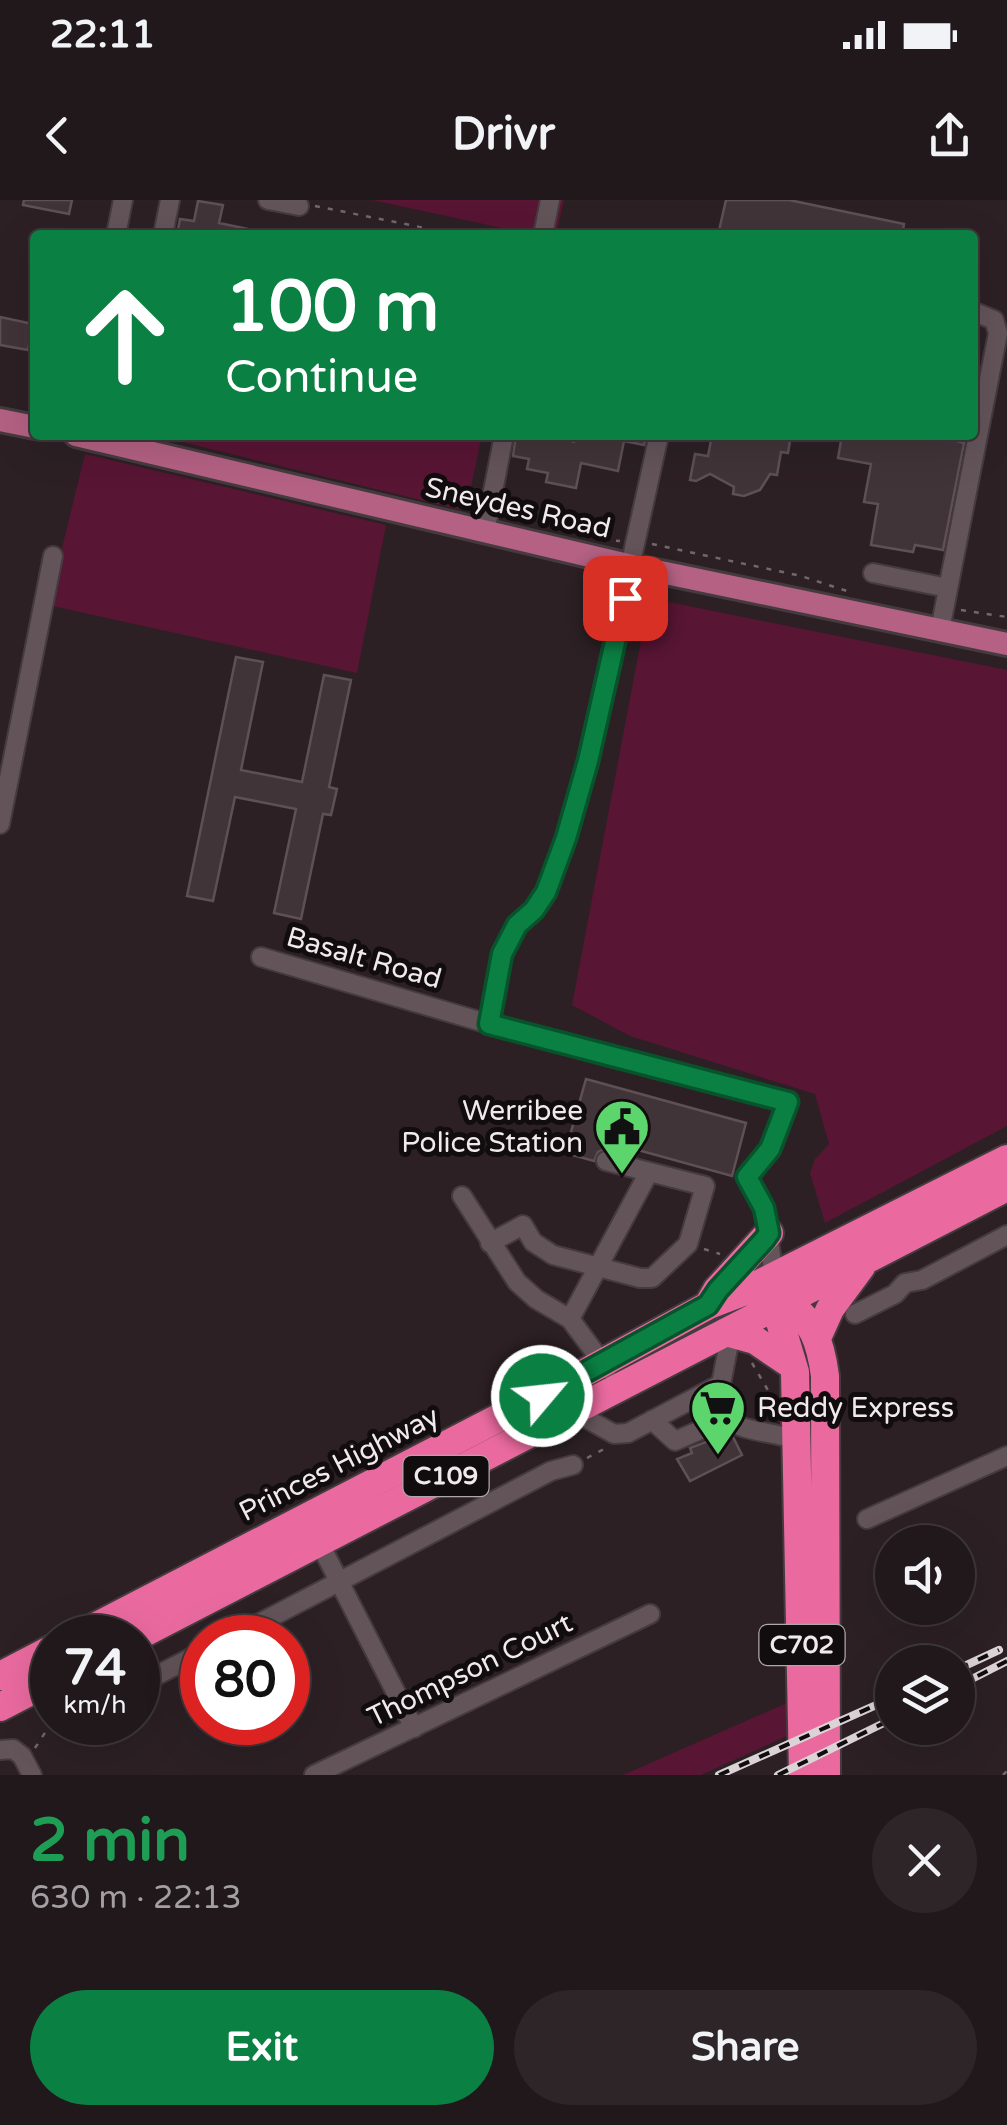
<!DOCTYPE html>
<meta charset="utf-8">
<style>
:root{--surface:#21181b;--page:#2d2528;--text:#f1f3f6;--muted:#a2a0a3;--line:#3e373a;--accent:#0b8043}
body{margin:0;font-family:"Varela Round",sans-serif;background:var(--page);color:var(--text);height:100vh;display:flex;flex-direction:column;font-size:38px;white-space:nowrap}
*{box-sizing:border-box;margin:0}
p{font-size:32px;color:var(--muted)}
.icon{flex:none;width:55px;height:55px;fill:none;stroke:currentColor;stroke-width:2;stroke-linecap:round;stroke-linejoin:round}
.map{position:relative;height:1575px;overflow:hidden}
.details{display:flex;flex-direction:column;background:var(--surface);flex:1}
.details>*{flex:none}
.guide{position:absolute;left:30px;top:30px;width:948px;height:210px;border-radius:10px;box-shadow:0 10px 40px #0002,0 0 0 2px var(--line);background:#0b8043;color:#fff;overflow:hidden}
.buttons{position:absolute;left:875px;top:1325px;display:grid;gap:20px}
.buttons a{display:grid;place-items:center;width:100px;height:100px;border-radius:50%;background:var(--surface);box-shadow:0 10px 40px #0002,0 0 0 2px var(--line);font-size:50px}
.speed{position:absolute;left:30px;top:1415px;display:flex;gap:20px;font-size:50px;font-weight:700;text-align:center}
.speed>*{display:grid;place-content:center;width:130px;height:130px;border-radius:50%;background:var(--surface);box-shadow:0 10px 40px #0002,0 0 0 2px var(--line);line-height:1}
.speed small{font-size:25px;font-weight:400}
.speed .limit{border:15px solid #d22;background:#fff;color:#111}
.pin{position:absolute;display:grid;place-items:center;width:85px;height:85px;color:#fff;margin:-42px;border-radius:20px;box-shadow:0 5px 15px #0006}
.me{position:absolute;width:110px;margin:-55px;rotate:62deg;stroke-linejoin:round;filter:drop-shadow(0 0 8px #0008)}
.turn{display:flex;align-items:center;gap:35px;height:210px;padding:0 30px;font-size:45px}
.turn .icon{width:130px;height:130px;stroke-width:2.5}
.turn b{display:block;font-size:70px;line-height:85px}
.round{display:grid;place-items:center;flex:none;width:105px;height:105px;border-radius:52px;background:var(--page)}
.overview{display:flex;align-items:center;justify-content:space-between;height:170px;padding:0 30px}
h1{font-size:60px;font-weight:700;line-height:75px;color:#1e9e55}
.primary-button{display:flex;gap:20px;margin-top:auto;padding:20px 30px}
.primary-button a{flex:1;height:115px;border-radius:60px;background:var(--accent);color:#fff;font-size:40px;font-weight:700;line-height:115px;text-align:center}
.primary-button a+a{background:var(--page);color:var(--text)}
.status{display:flex;justify-content:space-between;align-items:center;height:70px;padding:0 50px;background:var(--surface);direction:ltr}
.status svg{height:28px;fill:currentColor}
header{display:flex;justify-content:space-between;align-items:center;height:130px;padding:0 30px;background:var(--surface);font-size:45px;font-weight:700}
.map>svg:first-child{display:block}
.green{fill:#581534}
.building{fill:#413438;stroke:#5e5054;stroke-width:2.5}
.lines{fill:none;stroke-linecap:round;stroke-linejoin:round}
.minor-casing{stroke:#453b3f;stroke-width:22}
.major-casing{stroke:#453b3f;stroke-width:28}
.highway-casing{stroke:#453b3f;stroke-width:32}
.path{stroke:#72676a;stroke-width:2.5;stroke-dasharray:5 8;stroke-linecap:butt}
.minor{stroke:#635459;stroke-width:18}
.major{stroke:#b46183;stroke-width:22}
.highway{stroke:#ea6a9f;stroke-width:28}
.rail-casing{stroke:#dbd3d5;stroke-width:8}
.rail{stroke:#110c0e;stroke-width:4;stroke-dasharray:11;stroke-linecap:butt}
.route-casing{stroke:#07532c;stroke-width:25}
.route{stroke:#0b8043;stroke-width:18}
.labels{text-anchor:middle;dominant-baseline:central;stroke-width:10;stroke-linejoin:round;paint-order:stroke}
.shield{fill:#110c0e;stroke:#aea7a9;stroke-width:2.5}
.shield-label{font-size:25px;font-weight:bold;fill:#f1e9eb}
.street-label{font-size:28px;fill:#f1e9eb;stroke:#110c0e}
.poi-label{font-size:28px;fill:#f1e9eb;stroke:#110c0e;text-anchor:end}
</style>
<div class="status"><b>22:11</b><svg viewBox="0 0 49 12"><path d="M0 12V9h3v3zM5 12V6h3v6zM10 12V3h3v9zM15 12V0h3v12zM26 1h20v11H26zM47 4h2v5h-2z"/></svg></div>
<header><svg class="icon" aria-label="back" viewBox="0 0 24 24"><path d="M15 5l-7 7 7 7"/></svg>Drivr<svg class="icon" aria-label="share" viewBox="0 0 24 24"><path d="M12 15V3M7 8l5-5 5 5M5 13v7h14v-7"/></svg></header>
<div class="map">
<svg width="1007" height="1575" viewBox="0 0 1007 1575">
<rect width="100%" height="100%" fill="#2c2024"/>
<!-- green -->
<path class="green" d="M372,0h192l-8,35h-21z
M153,235h329l-16,76z
M85,254l301,71 -29,148 -309,-68z
M649,398l358,72v456l-182,97 -15,-50 5,-14 14,-15 -14,-50 -185,-58 -58,-31z
M787,1503v33l-86,39h-78z"/>
<!-- building -->
<path class="building" d="M24,0h48l-3,14 -46,-9z
M726,0h63l115,24 -2,11h-184z
M198,1l25,4 -4,18 34,7v5h-76l3,-16 14,2z
M0,117l33,7 -5,26 -28,-5z
M516,235h36l22,7 2,-7h70l-2,10 -20,-4 -6,30 -37,-8 -5,25 -30,-6 2,-9 -21,-4 2,-10 -16,-3z
M712,235h79l-3,18 -7,-1 -4,23 -7,-1 -10,16 -16,6 -11,-2 1,-7 -24,-13 -14,7 -6,-1 5,-26 13,2z
M842,235h93l29,8 -21,107 -28,-5 -2,7 -42,-7 7,-41 -14,-2 7,-38 -33,-6z
M236,457l27,5 -22,108 61,12 22,-107 27,5 -22,107 8,2 -6,26 -8,-1 -22,105 -27,-6 22,-104 -61,-12 -22,104 -26,-5z
M586,879l160,44 -14,53 -94,-26 -2,6 -29,-8 -9,4 -4,9 -29,-8z
M727,1234l6,3 9,18 -52,26 -13,-22 15,-6 -2,-5z"/>
<g class="lines">
<!-- minor casing -->
<g class="minor-casing">
<path id="minor" d="M268,0l31,6
M116,35l7,-35
M163,35l7,-35
M543,35l7,-35
M485,332l19,-97
M873,373l75,15
M940,430l58,-297 -4,-13 -22,-9
M0,624l53,-268
M261,757l228,67 300,77 -19,48 -23,28 17,32 10,66
M489,824l13,-71 15,-28 17,-15 12,-18 20,-54 21,-77 72,-326
M462,996l55,86 19,17 34,20 37,50
M490,1043l33,-18 10,17 20,13 87,23h12l36,-34 17,-58 -99,-25
M855,1114l40,-20 10,-11 17,-3 85,-45
M570,1119l79,-147
M573,1211l41,23 14,-1 93,-49 7,-36 -2,-16
M652,1220l23,21 51,-22c20,14 46,12 70,21
M867,1319l140,-63
M319,1342l95,186
M231,1438l320,-167 22,-6
M138,1485l64,-33
M0,1550l13,-1 9,7 10,19
M314,1575l336,-161"/>
</g>
<!-- major casing -->
<g class="major-casing">
<path id="major" d="M0,220l35,7
M76,235l556,131 375,78"/>
</g>
<!-- highway casing -->
<g class="highway-casing">
<path id="highway" d="M779,1091l4,11 -3,20 15,50 8,403
M783,1102c30,14 38,43 42,74l1,399
M709,1104l8,-14 52,-57
M726,1132l29,8 37,25
M817,1138l13,-29 31,-42
M74,1438l486,-252 149,-81 34,-13 264,-133
M134,1438l873,-451
M0,1476l52,-27
M0,1507l52,-27"/>
</g>
<!-- path -->
<path class="path" d="M315,6l145,29
M603,340l17,1
M652,344l149,32 52,17
M961,410l46,7
M704,1049l16,5
M752,1163l17,29 5,27
M587,1258l19,-10
M35,1548l17,-26
M1003,1575l4,-4"/>
<!-- minor -->
<use href="#minor" class="minor"/>
<!-- major -->
<use href="#major" class="major"/>
<!-- highway -->
<use href="#highway" class="highway"/>
<!-- rail casing -->
<g class="rail-casing">
<path id="rail" d="M958,1469l41,-19
M958,1486l49,-25
M719,1575l173,-77
M778,1575l114,-56"/>
</g>
<!-- rail -->
<use href="#rail" class="rail"/>
</g>
<g class="lines">
<!-- route casing -->
<g class="route-casing">
<path id="route" d="M542,1196l166,-91 10,-15 46,-50 5,-7 -5,-25 -17,-31 23,-28 18,-47 -299,-78 13,-70 15,-29 17,-15 12,-18 20,-54 22,-77 37,-163"/>
</g>
<!-- route -->
<use href="#route" class="route"/>
</g>
<!-- icons -->
<defs>
<g id="civic-pin" transform="scale(2.875)"><path d="M0 17L-7.5 6A9.5 9.5 0 1 1 7.5 6Z" fill="#5cd56d" stroke="#110c0e"/><path d="M-.6-6.5H3V-4.5H.6V-3L4-1V1h2V6H-6V1h2V-1L-.6-3ZM-1.2 2.5V6h2.4V2.5Z" fill="#111"/></g>
<g id="supermarket-pin" transform="scale(2.875)"><path d="M0 17L-7.5 6A9.5 9.5 0 1 1 7.5 6Z" fill="#5cd56d" stroke="#110c0e"/><path d="M-6-5.5h2.5l.6 2H6L4.5 2H-2.5L-4.4-4H-6ZM-1.5 3.2a1.3 1.3 0 1 0 .1 0ZM3 3.2a1.3 1.3 0 1 0 .1 0Z" fill="#111"/></g>
</defs>
<g fill-rule="evenodd">
<use href="#civic-pin" x="622" y="927"/>
<use href="#supermarket-pin" x="718" y="1208"/>
</g>
<g class="labels">
<!-- shield labels -->
<g class="shield">
<rect x="403.5" y="1256" width="85" height="40" rx="8"/>
<rect x="759.5" y="1425" width="85" height="40" rx="8"/>
</g>
<g class="shield-label">
<text x="446" y="1276">C109</text>
<text x="802" y="1445">C702</text>
</g>
<!-- street labels -->
<g class="street-label">
<text transform="translate(518 308) rotate(13)">Sneydes Road</text>
<text transform="translate(364 758) rotate(16)">Basalt Road</text>
<text transform="translate(339 1264) rotate(-27)">Princes Highway</text>
<text transform="translate(470 1470) rotate(-26)">Thompson Court</text>
</g>
<!-- poi labels -->
<g class="poi-label">
<text x="583" y="911">Werribee<tspan x="583" dy="32">Police Station</tspan></text>
<text x="757" y="1208" text-anchor="start">Reddy Express</text>
</g>
</g>
</svg>
<div class="buttons">
<a><svg class="icon" aria-label="sound" viewBox="0 0 24 24"><path d="M4 9h4l5-4v14l-5-4H4zM17 9q2 3 0 6"/></svg></a>
<a><svg class="icon" aria-label="layers" viewBox="0 0 24 24"><path d="M12 4l9 5-9 5-9-5zM3 14l9 5 9-5"/></svg></a>
</div>
<div class="speed"><div>74<small>km/h</small></div><div class="limit">80</div></div>
<div class="pin" style="left:625px;top:398px;background:#d93025"><svg class="icon" aria-label="arrive" viewBox="0 0 24 24"><path d="M6 21V4h12l-3 4 3 4H6"/></svg></div>
<svg class="me" style="left:542px;top:1196px" viewBox="-20 -20 40 40"><circle r="17" fill="#0b8043" stroke="#fff" stroke-width="3"/><path d="M0-11L8 9 0 5-8 9z" fill="#fff"/></svg>
<div class="guide">
<div class="turn"><svg class="icon" aria-label="ahead" viewBox="0 0 24 24"><path d="M12 20V5M6 11l6-6 6 6"/></svg><div><b>100 m</b>Continue</div></div>
</div>
</div>
<section class="details">
<div class="overview"><div><h1>2 min</h1><p>630 m · 22:13</p></div><a class="round"><svg class="icon" aria-label="close" viewBox="0 0 24 24"><path d="M6 6l12 12M18 6L6 18"/></svg></a></div>
<div class="primary-button"><a>Exit</a><a>Share</a></div>
</section>
